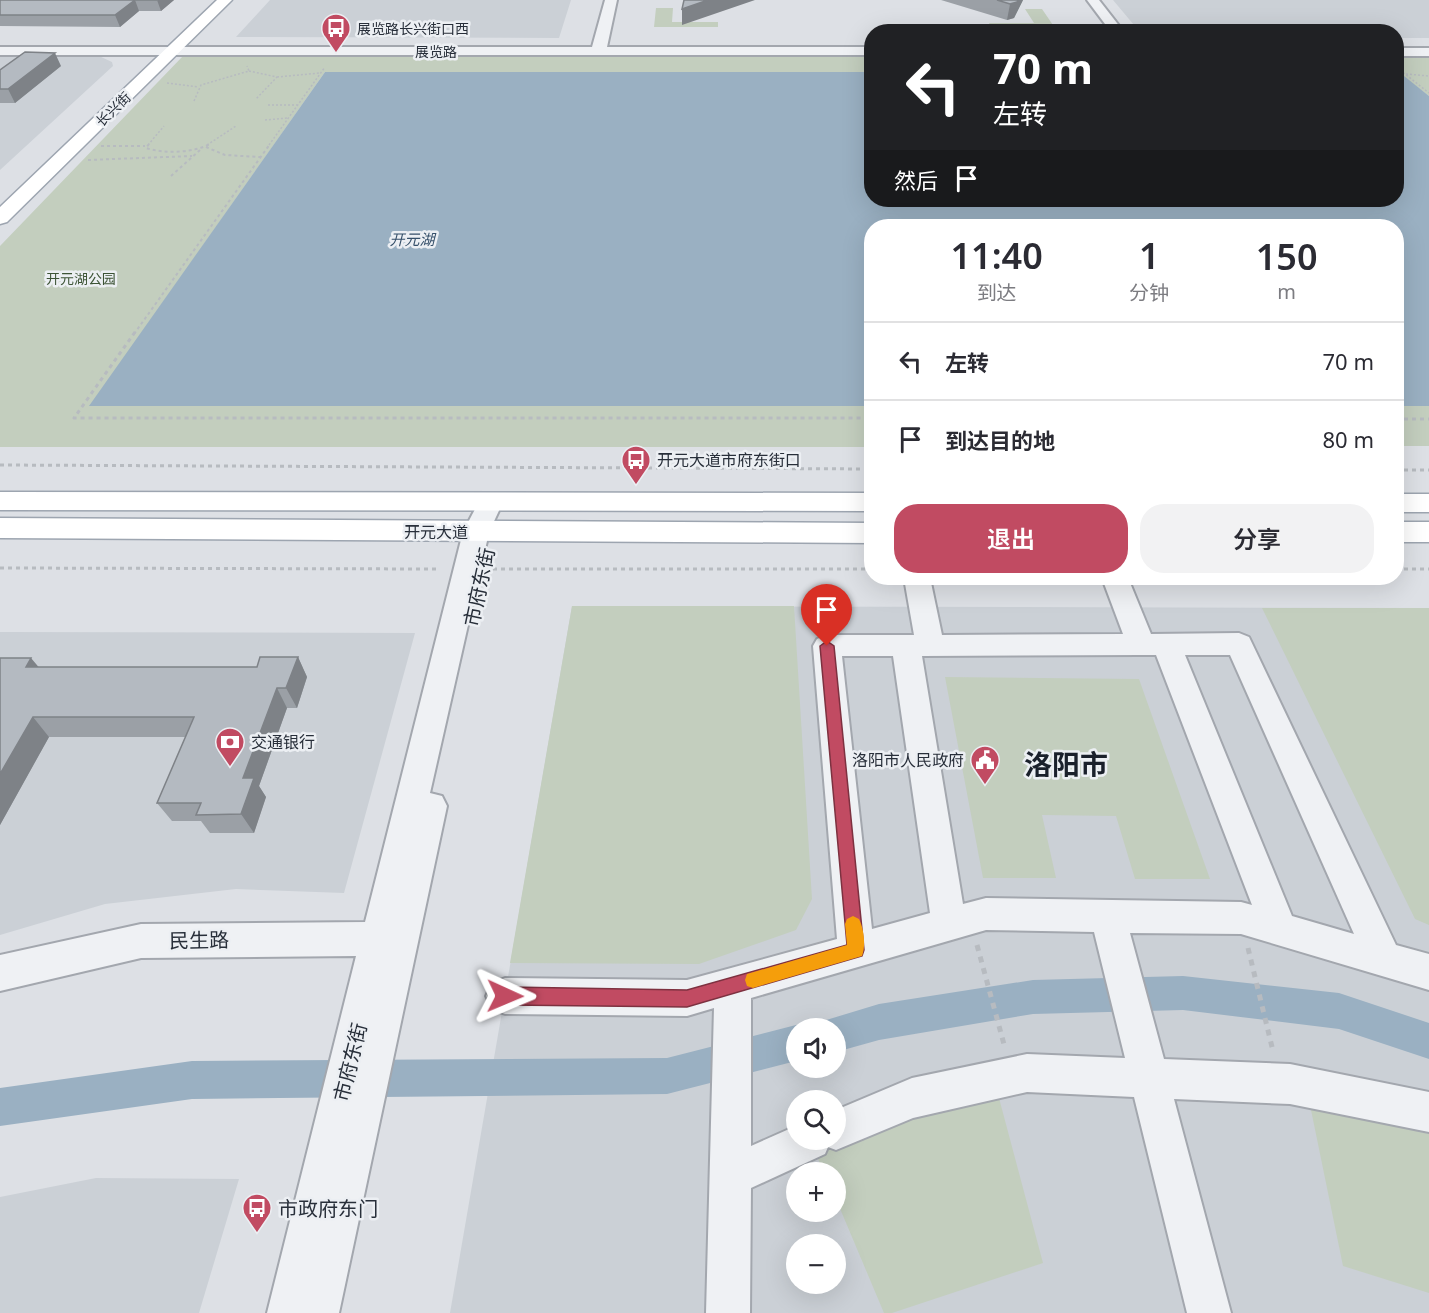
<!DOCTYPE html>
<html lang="zh">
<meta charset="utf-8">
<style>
:root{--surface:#fff;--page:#f2f2f3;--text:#2b2b33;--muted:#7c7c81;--line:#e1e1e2;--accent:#c14b62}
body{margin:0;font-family:"Noto Sans","Noto Sans SC",sans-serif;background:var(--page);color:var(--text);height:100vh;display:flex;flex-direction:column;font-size:22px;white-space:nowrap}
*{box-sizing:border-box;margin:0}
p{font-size:20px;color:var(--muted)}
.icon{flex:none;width:33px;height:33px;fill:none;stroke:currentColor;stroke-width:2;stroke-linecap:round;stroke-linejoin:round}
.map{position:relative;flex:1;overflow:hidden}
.drawer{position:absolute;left:864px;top:219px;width:540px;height:366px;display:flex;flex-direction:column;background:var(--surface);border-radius:24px;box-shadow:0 6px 24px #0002}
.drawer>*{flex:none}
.guide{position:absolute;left:864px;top:24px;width:540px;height:183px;border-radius:24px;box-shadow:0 6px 24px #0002;background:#202124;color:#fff;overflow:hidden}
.tools{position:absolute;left:786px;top:1018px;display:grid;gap:12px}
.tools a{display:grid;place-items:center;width:60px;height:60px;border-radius:50%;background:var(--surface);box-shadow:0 6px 24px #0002;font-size:30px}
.pin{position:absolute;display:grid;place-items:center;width:51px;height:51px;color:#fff;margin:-62px -26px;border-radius:50% 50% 50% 0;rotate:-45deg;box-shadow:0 0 6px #0007}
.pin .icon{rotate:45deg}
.me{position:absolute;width:66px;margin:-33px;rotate:91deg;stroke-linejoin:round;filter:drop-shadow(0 0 4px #0008)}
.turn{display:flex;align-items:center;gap:21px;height:126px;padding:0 30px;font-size:27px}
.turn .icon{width:78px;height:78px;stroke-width:2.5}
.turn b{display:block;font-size:42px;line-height:51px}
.then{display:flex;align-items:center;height:57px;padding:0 30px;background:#0003;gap:12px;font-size:22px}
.eta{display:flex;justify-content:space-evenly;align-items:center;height:102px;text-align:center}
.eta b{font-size:36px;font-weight:600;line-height:42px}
.primary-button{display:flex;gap:12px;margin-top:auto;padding:12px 30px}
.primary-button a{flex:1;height:69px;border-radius:24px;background:var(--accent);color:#fff;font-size:24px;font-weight:600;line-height:69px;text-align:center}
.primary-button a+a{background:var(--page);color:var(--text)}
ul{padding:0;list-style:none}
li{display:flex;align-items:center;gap:18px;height:78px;padding:0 30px;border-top:2px solid var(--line)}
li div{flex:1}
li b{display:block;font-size:22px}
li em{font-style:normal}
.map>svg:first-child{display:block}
.built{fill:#cbd0d6;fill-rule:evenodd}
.green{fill:#c3cebe}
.water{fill:#9ab0c2}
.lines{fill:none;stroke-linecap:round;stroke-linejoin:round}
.canal{fill:#9ab0c2;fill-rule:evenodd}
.minor-casing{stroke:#a3a7ae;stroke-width:4}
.major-casing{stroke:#9da5b0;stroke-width:3}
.path-far3{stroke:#b7bbc0;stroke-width:1.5;stroke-dasharray:2 2;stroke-linecap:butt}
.path-far2{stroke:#b7bbc0;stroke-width:2;stroke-dasharray:3 3;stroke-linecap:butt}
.path-far1{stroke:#b7bbc0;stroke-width:3;stroke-dasharray:4 4;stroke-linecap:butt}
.path{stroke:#b7bbc0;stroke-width:5;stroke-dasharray:6 6;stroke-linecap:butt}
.minor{fill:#eff1f4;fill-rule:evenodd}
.major{fill:#fff;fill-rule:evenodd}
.wall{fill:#9ba0a6}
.shaded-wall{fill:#7e8287}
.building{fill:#b4bac1;stroke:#7e8287;stroke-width:1.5}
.route{fill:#c14b62;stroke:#7d3140;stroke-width:1.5}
.slow{fill:#f59e0b}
.labels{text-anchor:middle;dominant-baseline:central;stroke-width:5;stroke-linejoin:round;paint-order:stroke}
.far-poi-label{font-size:14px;fill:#282f3a;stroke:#eceff3;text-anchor:start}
.far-street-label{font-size:14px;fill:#282f3a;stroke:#eceff3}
.far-park-label{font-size:14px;fill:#3d5436;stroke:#eceff3}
.far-water-label{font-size:15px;font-style:italic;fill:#36506a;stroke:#eceff3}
.poi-label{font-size:16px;fill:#282f3a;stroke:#eceff3;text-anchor:start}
.street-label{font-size:16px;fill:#282f3a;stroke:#eceff3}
.near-street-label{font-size:20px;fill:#282f3a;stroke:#eceff3}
.near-poi-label{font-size:20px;fill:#282f3a;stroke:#eceff3;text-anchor:start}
.town-label{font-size:28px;font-weight:bold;fill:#1a202b;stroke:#eceff3}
</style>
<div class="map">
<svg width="1429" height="1313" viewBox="0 0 1429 1313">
<rect width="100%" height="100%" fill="#dde0e5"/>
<!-- built -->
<path class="built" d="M270,0h301l-12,38 -323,-1z
M1113,0h316v38h-32l-1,-6 -257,-1z
M0,56h99l13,6 1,4 -113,104z
M572,606l857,2v705h-979zM796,1029h40v39h-40zM796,1101h40v39h-40zM796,1173h40v39h-40zM796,1245h40v39h-40z
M0,632l415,1 -71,260 -108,-4 -131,15 -105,31z
M96,1178l143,1 -40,134h-199v-116z"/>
<!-- green -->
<path class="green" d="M656,8h17l-1,14h46v5h-64z
M1025,9h17l13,19h-64l-2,-5h45z
M1396,55h33v41l-32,-24z
M183,56h688v16h-546l-235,334h781v41h-871v-201z
M1397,406h32v40h-32z
M572,606h222l18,293 -16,31 -97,34 -189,-1z
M1262,608h167v317l-14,-6z
M945,677l194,2 71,200h-75l-19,-63 -74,-1 14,63h-73z
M999,1098l44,165 -151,50h-8l-48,-114v-26h-12l-8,-19 86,-33z
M1310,1105l119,29v159l-86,-27z"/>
<!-- water -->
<path class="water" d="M325,72h546l1,128h524v-128h3l30,24v310h-32l-1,-180h-524l-1,180h-782z"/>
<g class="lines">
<!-- canal -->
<path class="canal" d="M1183,976l156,17 90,30v36l-90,-30 -156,-19 -150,4 -154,26 -43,12v-23h-16l3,-8 56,-17 154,-24z
M796,1025l10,4h-10v32l-129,33 -475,5 -192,27v-38l192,-27 475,-3z"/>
<!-- minor casing -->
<g class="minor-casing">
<path id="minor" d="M605,0h12l-10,47h265v8h-872v-8h592z
M1087,0h12l25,32h-13z
M1396,48h33v8h-33z
M491,494l9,2 3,6 -14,30 -59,261 12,3 5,10 -108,507h-72l89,-357 -215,2 -141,33v-36l141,-31 224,-2 98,-390 19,-36z
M904,578h26l12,57 181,-1 -21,-56h26l23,56 88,-1 10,4 147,308 33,9v36l-188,-56 -111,-1 34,126 126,5 139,28v40l-139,-28 -116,-5 57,214h-44l-53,-216 -107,-5 -114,26 -77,32 -8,-3 -3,7 -74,34 -1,125h-44l8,-305 -27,8 -182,-2 -13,-5 -6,-13 6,-13 13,-5 182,2 150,-41 -24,-293 4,-7 10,-4h87zM1139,655h17l96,250 -11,-3 -255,-4 -23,6 -41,-248zM1185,655h45l124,279 -62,-18zM842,656h51l37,257 -58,16zM986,930l108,2 31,126 -98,-4 -115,24 -76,32v30h-40v-14l-45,20v-148z"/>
</g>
<!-- major casing -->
<g class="major-casing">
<path id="major" d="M217,0h15l-225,222 -7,2v-17z
M0,492l872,1v18l-872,-1z
M1396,494h33v18h-33z
M0,518l872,5v20l-872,-5z
M1396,522h33v20h-33z"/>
</g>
<!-- path-far3 -->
<path class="path-far3" d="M1400,70l29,23
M249,71l28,6 -21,22
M1406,74l23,2
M277,77l43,-4
M167,83l31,4
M194,101l7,-16 48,-14 -2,-5
M268,105h29
M265,120l23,-2
M148,145l16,-19
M207,145l29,-19
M269,145l56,-78"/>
<!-- path-far2 -->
<path class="path-far2" d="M149,144l-3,4c18,6 47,5 64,-4
M101,146h44
M206,147l19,8 35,2
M88,160l104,-4
M171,176l29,-26
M134,334l136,-190"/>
<!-- path-far1 -->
<path class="path-far1" d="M135,332l-61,86h798
M1396,419h33
M0,465l872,4
M1396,470h33
M0,568l440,1
M493,569h379
M1396,569h33"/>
<!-- path -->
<path class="path" d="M977,945l28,103
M1248,948l25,103"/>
<!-- minor -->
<use href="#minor" class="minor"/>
<!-- major -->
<use href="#major" class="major"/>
</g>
<!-- wall -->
<path class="wall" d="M0,0h174l-13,11h-22l-19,16 -120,-1z
M941,0h82l-9,18 -7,2z
M61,66l-46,37h-15v-33z
M298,657l9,20 -10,31h-10l-28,78 7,11 -12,36h-44l-9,-12h-29l-15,-18 29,-66h-137l-49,88v-167l39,9h218z"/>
<!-- shaded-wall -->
<path class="shaded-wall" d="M135,0l4,11 -19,16 -5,-12z
M157,0h17l-13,11z
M708,0h47l-73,25v-16z
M1018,0h5l-9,18 -7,2 3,-16z
M55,53l6,13 -46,37 -7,-14z
M298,657l9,20 -10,31 -11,-20z
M31,658l16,19 -21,-10z
M277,688l10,20 -28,78 7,11 -12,36 -13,-19 2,-36z
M33,717l16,20 -49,88v-51z"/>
<!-- building -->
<path class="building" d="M0,0h157h-22l-20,15h-115z
M684,0h24l-26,9z
M997,0h21l-1,2 -7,2z
M25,52l30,1 -47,36h-8v-19z
M260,657h38l-12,31h-9l-34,90h11l-13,36 -45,1 5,-12h-44l37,-86h-161l-33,57v-116h31l-5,9h231z"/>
<!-- route -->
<path class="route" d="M827,641l7,5 30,304 -2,6 -175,51 -182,-2 -7,-3 -2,-6 2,-6 7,-3 182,3 160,-45 -27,-299z"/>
<!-- slow -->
<path class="slow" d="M853,916l6,3c5,10 7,27 3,37l-109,32 -6,-2 -2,-6 2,-6 100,-29 -2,-21 2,-5z"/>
<!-- icons -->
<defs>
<g id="bus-pin" transform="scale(1.5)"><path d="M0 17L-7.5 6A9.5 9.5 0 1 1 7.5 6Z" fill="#c14b62" stroke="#eceff3"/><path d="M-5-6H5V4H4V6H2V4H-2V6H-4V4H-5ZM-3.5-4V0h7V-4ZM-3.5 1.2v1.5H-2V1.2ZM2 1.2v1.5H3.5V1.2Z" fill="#fff"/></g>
<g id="bank-pin" transform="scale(1.5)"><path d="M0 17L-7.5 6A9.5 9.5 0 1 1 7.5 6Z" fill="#c14b62" stroke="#eceff3"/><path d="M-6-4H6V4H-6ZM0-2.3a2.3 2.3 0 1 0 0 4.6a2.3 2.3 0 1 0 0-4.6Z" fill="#fff"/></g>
<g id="civic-pin" transform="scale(1.5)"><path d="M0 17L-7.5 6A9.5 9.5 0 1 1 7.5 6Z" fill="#c14b62" stroke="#eceff3"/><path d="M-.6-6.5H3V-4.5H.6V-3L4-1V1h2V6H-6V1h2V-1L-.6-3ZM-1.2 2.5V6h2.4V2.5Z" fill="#fff"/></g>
</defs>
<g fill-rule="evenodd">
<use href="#bus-pin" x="336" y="28"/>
<use href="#bus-pin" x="636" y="460"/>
<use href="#bank-pin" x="230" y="742"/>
<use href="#civic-pin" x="985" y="760"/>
<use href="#bus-pin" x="257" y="1208"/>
</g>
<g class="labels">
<!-- far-poi labels -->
<g class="far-poi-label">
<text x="357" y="28">展览路长兴街口西</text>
</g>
<!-- far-street labels -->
<g class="far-street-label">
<text x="436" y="51">展览路</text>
<text transform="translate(113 109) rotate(-44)">长兴街</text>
</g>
<!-- far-park labels -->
<g class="far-park-label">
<text x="81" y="278">开元湖公园</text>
</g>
<!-- far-water labels -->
<g class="far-water-label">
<text x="412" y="239">开元湖</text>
</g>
<!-- poi labels -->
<g class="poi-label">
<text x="657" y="460">开元大道市府东街口</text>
<text x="251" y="742">交通银行</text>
<text x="964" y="760" text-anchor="end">洛阳市人民政府</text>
</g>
<!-- street labels -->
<g class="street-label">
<text x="436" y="532">开元大道</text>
</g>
<!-- near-street labels -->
<g class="near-street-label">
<text transform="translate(479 587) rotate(-78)">市府东街</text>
<text transform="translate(199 940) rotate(-1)">民生路</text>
<text transform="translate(350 1062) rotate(-76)">市府东街</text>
</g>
<!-- near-poi labels -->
<g class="near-poi-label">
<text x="278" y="1208">市政府东门</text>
</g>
<!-- town labels -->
<g class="town-label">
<text x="1066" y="764">洛阳市</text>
</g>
</g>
</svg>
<div class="tools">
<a><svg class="icon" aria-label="sound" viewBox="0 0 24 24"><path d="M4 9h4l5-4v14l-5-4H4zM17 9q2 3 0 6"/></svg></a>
<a><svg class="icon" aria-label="search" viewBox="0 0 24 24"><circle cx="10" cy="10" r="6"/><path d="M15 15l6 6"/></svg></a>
<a>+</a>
<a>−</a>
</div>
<div class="pin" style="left:827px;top:646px;background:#d93025"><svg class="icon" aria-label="arrive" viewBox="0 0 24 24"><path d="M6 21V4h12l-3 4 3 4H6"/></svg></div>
<svg class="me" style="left:505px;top:996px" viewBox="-20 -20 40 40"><path d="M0-17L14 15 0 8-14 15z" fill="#c14b62" stroke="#fff" stroke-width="4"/></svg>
<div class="guide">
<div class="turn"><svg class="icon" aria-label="left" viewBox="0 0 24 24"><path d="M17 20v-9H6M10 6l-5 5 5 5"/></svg><div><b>70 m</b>左转</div></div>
<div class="then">然后<svg class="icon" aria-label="arrive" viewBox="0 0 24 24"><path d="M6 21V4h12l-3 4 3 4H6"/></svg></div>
</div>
<section class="drawer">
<div class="eta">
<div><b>11:40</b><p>到达</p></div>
<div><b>1</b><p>分钟</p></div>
<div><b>150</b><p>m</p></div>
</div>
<ul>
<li><svg class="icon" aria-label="left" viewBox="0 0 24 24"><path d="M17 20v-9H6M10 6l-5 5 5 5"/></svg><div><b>左转</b></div><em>70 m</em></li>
<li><svg class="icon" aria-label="arrive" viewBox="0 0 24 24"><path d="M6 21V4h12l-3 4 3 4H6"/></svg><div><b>到达目的地</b></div><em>80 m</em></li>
</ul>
<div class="primary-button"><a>退出</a><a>分享</a></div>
</section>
</div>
